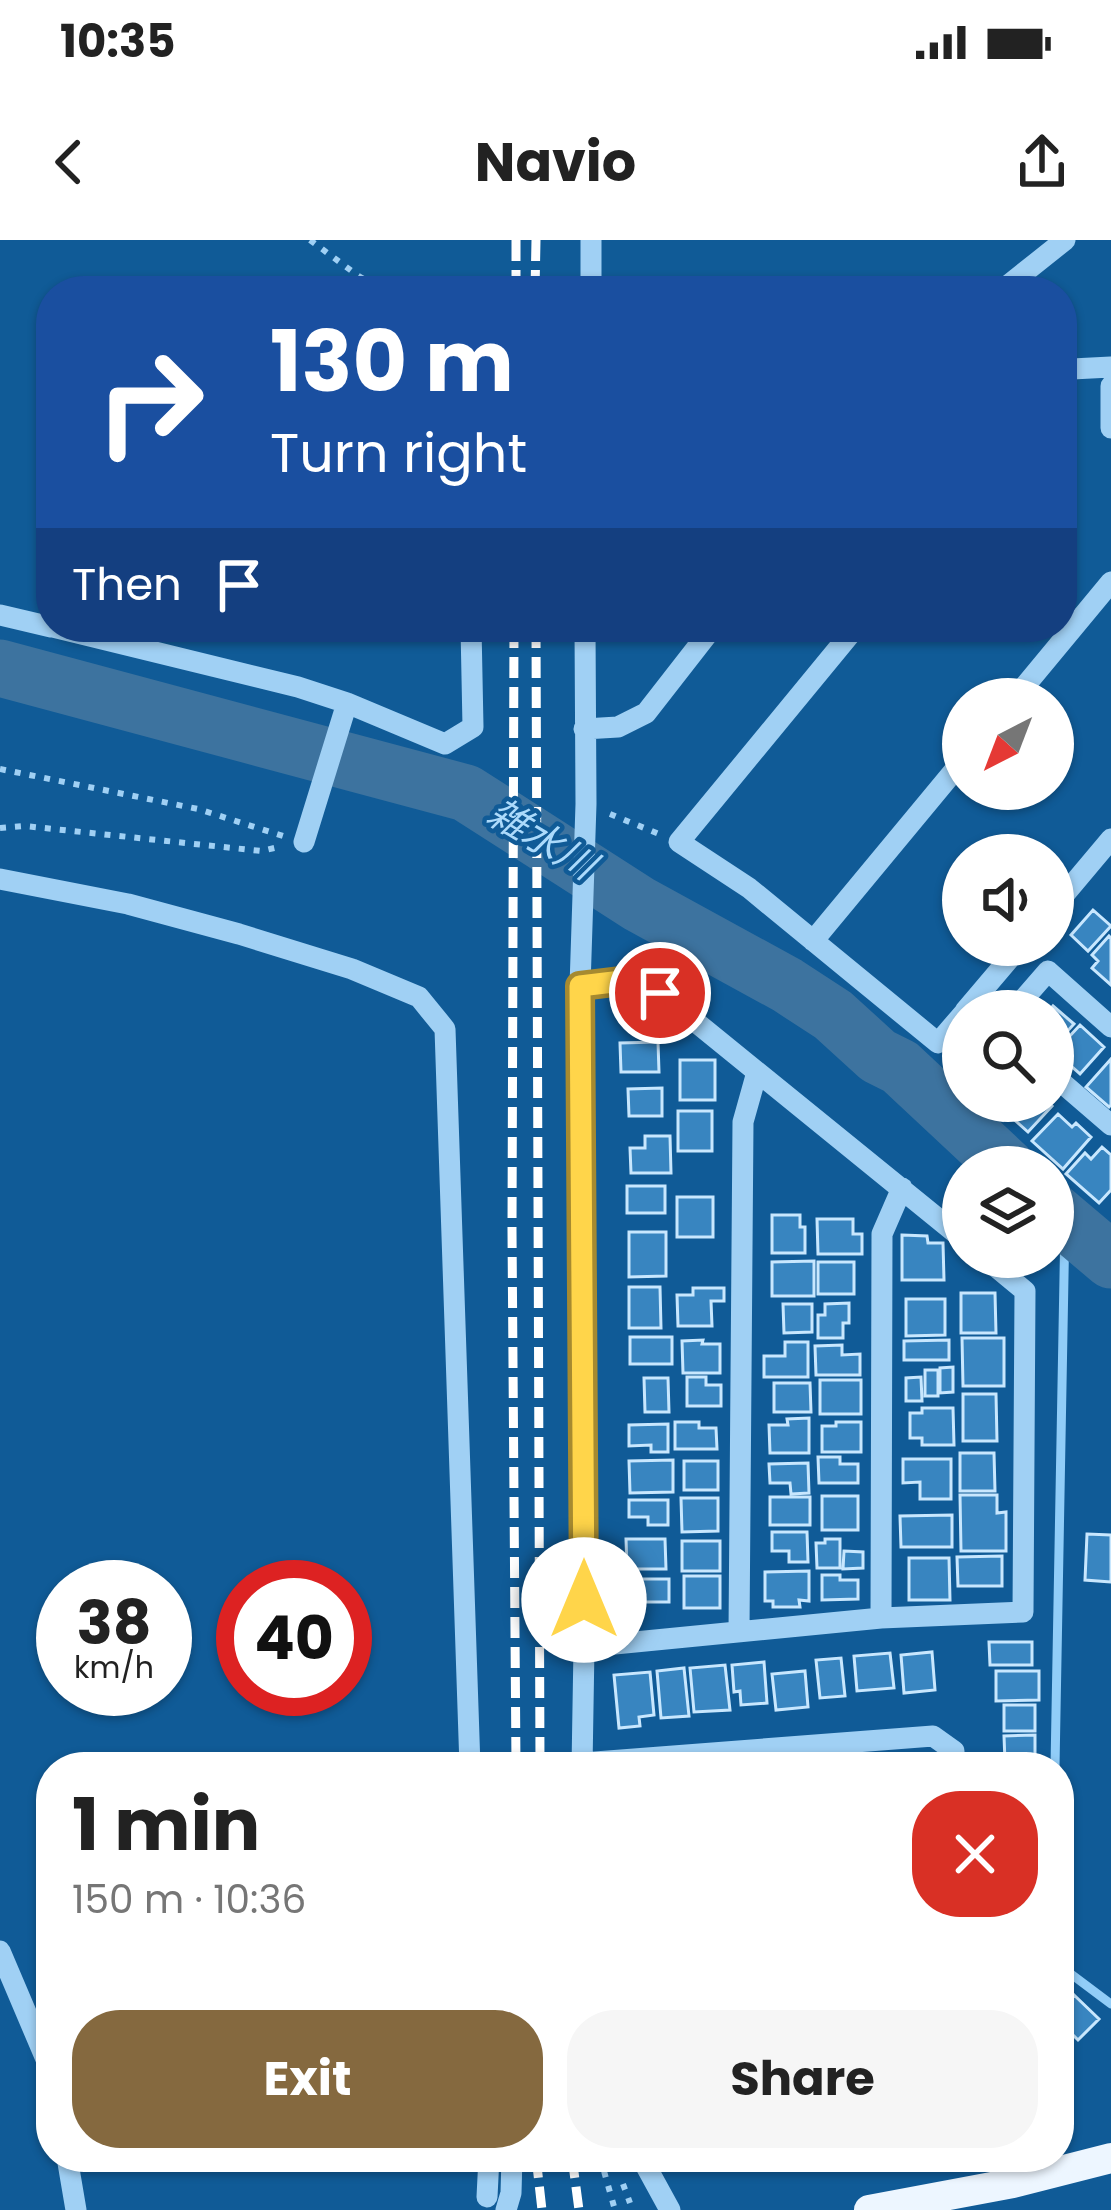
<!DOCTYPE html>
<meta charset="utf-8">
<style>
:root{--surface:#fff;--page:#f6f6f6;--text:#222;--muted:#767676;--accent:#85693f}
body{margin:0;font-family:Poppins,"Noto Sans JP",sans-serif;background:var(--page);color:var(--text);height:100vh;display:flex;flex-direction:column;font-size:45px;white-space:nowrap}
*{box-sizing:border-box;margin:0}
p{font-size:39px;color:var(--muted)}
.icon{flex:none;width:66px;height:66px;fill:none;stroke:currentColor;stroke-width:2;stroke-linecap:round;stroke-linejoin:round}
.map{position:relative;flex:1;overflow:hidden}
.panel{position:absolute;left:36px;top:1512px;width:1038px;height:420px;display:flex;flex-direction:column;background:var(--surface);border-radius:48px;box-shadow:0 3px 9px #0004}
.panel>*{flex:none}
.top-card{position:absolute;left:36px;top:36px;width:1041px;height:366px;border-radius:48px;box-shadow:0 3px 9px #0004;background:#1a4fa0;color:#fff;overflow:hidden}
.needle{width:78px;rotate:222deg}
.controls{position:absolute;left:942px;top:438px;display:grid;gap:24px}
.controls a{display:grid;place-items:center;width:132px;height:132px;border-radius:50%;background:var(--surface);box-shadow:0 3px 9px #0004;font-size:60px}
.speed{position:absolute;left:36px;top:1320px;display:flex;gap:24px;font-size:60px;font-weight:700;text-align:center}
.speed>*{display:grid;place-content:center;width:156px;height:156px;border-radius:50%;background:var(--surface);box-shadow:0 3px 9px #0004;line-height:1}
.speed small{font-size:30px;font-weight:400}
.speed .limit{border:18px solid #d22;background:#fff;color:#111}
.pin{position:absolute;display:grid;place-items:center;width:102px;height:102px;color:#fff;margin:-51px;border:6px solid #fff;border-radius:50%;box-shadow:0 3px 12px #0007}
.me{position:absolute;width:132px;margin:-66px;rotate:0deg;stroke-linejoin:round;filter:drop-shadow(0 0 9px #0008)}
.turn{display:flex;align-items:center;gap:42px;height:252px;padding:0 36px;font-size:54px}
.turn .icon{width:156px;height:156px;stroke-width:2.5}
.turn b{display:block;font-size:84px;line-height:102px}
.then{display:flex;align-items:center;height:114px;padding:0 36px;background:#0003;gap:24px;font-size:45px}
.round{display:grid;place-items:center;flex:none;width:126px;height:126px;border-radius:48px;background:var(--page)}
.summary{display:flex;align-items:center;justify-content:space-between;height:204px;padding:0 36px}
h1{font-size:72px;font-weight:700;line-height:90px}
.action{display:flex;gap:24px;margin-top:auto;padding:24px 36px}
.action a{flex:1;height:138px;border-radius:48px;background:var(--accent);color:#fff;font-size:48px;font-weight:700;line-height:138px;text-align:center}
.action a+a{background:var(--page);color:var(--text)}
.status{display:flex;justify-content:space-between;align-items:center;height:84px;padding:0 60px;background:var(--surface);direction:ltr}
.status svg{height:33px;fill:currentColor}
header{display:flex;justify-content:space-between;align-items:center;height:156px;padding:0 36px;background:var(--surface);font-size:54px;font-weight:700}
.map>svg:first-child{display:block}
.lines{fill:none;stroke-linecap:round;stroke-linejoin:round}
.stream{stroke:#91cdf8;stroke-width:9}
.river{stroke:#3d739f;stroke-width:57}
.building{fill:#3885c0;stroke:#c8e7fe;stroke-width:3}
.path{stroke:#a0d0f4;stroke-width:6;stroke-dasharray:6 9;stroke-linecap:butt}
.minor{stroke:#a0d0f4;stroke-width:21}
.major{stroke:#edf6ff;stroke-width:30}
.rail{stroke:#fff;stroke-width:9;stroke-dasharray:21 9;stroke-linecap:butt}
.route-casing{stroke:#a68a30;stroke-width:30}
.route{stroke:#ffd54a;stroke-width:21}
.labels{text-anchor:middle;dominant-baseline:central;stroke-width:9;stroke-linejoin:round;paint-order:stroke}
.water-label{font-size:39px;font-style:italic;fill:#acdafb;stroke:#105b97}
</style>
<div class="status"><b>10:35</b><svg viewBox="0 0 49 12"><path d="M0 12V9h3v3zM5 12V6h3v6zM10 12V3h3v9zM15 12V0h3v12zM26 1h20v11H26zM47 4h2v5h-2z"/></svg></div>
<header><svg class="icon" aria-label="back" viewBox="0 0 24 24"><path d="M15 5l-7 7 7 7"/></svg>Navio<svg class="icon" aria-label="share" viewBox="0 0 24 24"><path d="M12 15V3M7 8l5-5 5 5M5 13v7h14v-7"/></svg></header>
<div class="map">
<svg width="1111" height="1970" viewBox="0 0 1111 1970">
<rect width="100%" height="100%" fill="#105b97"/>
<g class="lines">
<!-- stream -->
<path class="stream" d="M1055,1527l10,-545
M1059,1725l52,39"/>
<!-- river -->
<path class="river" d="M0,428l466,125 173,111 148,81 46,30 45,41 22,11 107,100
M1053,971l58,49"/>
</g>
<!-- building -->
<path class="building" d="M1093,670l18,16 -23,25 -17,-16z
M1109,696l2,2v47l-19,-17 6,-7 -6,-6z
M1053,766l21,18 -21,23v-36h-4z
M1080,785l24,22 -24,27 -25,-22z
M658,802l1,30h-38l-1,-29z
M1111,819v46l-2,2 -23,-20z
M680,820h35v40h-35z
M662,848v28h-33l-1,-27z
M999,861h21l-17,19 -11,-11z
M1024,861h23l5,5 -24,26 -18,-16z
M678,871h34v40h-34z
M1058,874l14,13 4,-4 15,14 -28,32 -31,-28z
M645,896h25l1,37h-40l-1,-25h15z
M1102,907l9,8v35l-12,13 -33,-29 19,-21 6,6z
M627,946h38v27h-38z
M677,957h36v40h-36z
M772,975h28v12h5v26h-33z
M817,979h36v15h9v20h-44z
M629,992h37v44l-37,1z
M902,995l25,1 1,7h15l1,37h-42z
M814,1021v35h-42v-34z
M818,1022h36v32h-36z
M629,1047h31l1,41h-32z
M693,1048h31v13h-13l1,25h-34l-1,-31h16z
M961,1053h34l1,40h-35z
M906,1059h39v36l-39,1z
M849,1063v20h-6v15h-25v-23h7v-11z
M783,1064h29v28l-28,1z
M630,1097h42v27h-42z
M962,1098h42v48h-41z
M703,1100l-1,4h18v29h-37l-1,-32z
M949,1100v20h-45v-19z
M785,1102h23v35h-44v-21h21z
M842,1105v10l18,-1v21h-44l-1,-29z
M953,1127v25l-13,1v-25z
M925,1130h13v26h-13z
M687,1137h19v8h15v21h-34z
M921,1137l1,24h-16v-23z
M644,1138h24l1,34h-24z
M820,1140h41v34h-41z
M774,1143h36l1,29h-37z
M963,1154h33l1,47h-34z
M922,1168h31l1,37h-32v-7h-12v-25h12z
M809,1178v35h-39l-1,-28h19l-1,-6z
M675,1182h24v6h17l1,21h-42z
M836,1182h25v30h-39v-26h14z
M668,1184v28h-17v-7l-22,1v-21z
M960,1213h34l1,38h-35z
M818,1217h22v7h18v19h-39z
M903,1219h48v40h-31v-17l-17,1z
M673,1220v32l-43,1 -1,-32z
M684,1221h34v29h-34z
M808,1223l1,30 -18,1 -1,-11h-20l-1,-19z
M960,1255h37v18l9,-1v39h-45z
M822,1256h36v34h-36z
M770,1257h40v28h-40z
M681,1258h37v33l-36,1z
M629,1260h39v25h-20v-8h-19z
M952,1275v32h-51l-1,-31z
M772,1292h35l1,30h-19v-11h-17z
M1087,1294l24,1v47l-26,-2z
M626,1299h39l1,30h-39z
M825,1299h15v29h-23l-1,-25h9z
M682,1301h38v30h-38z
M844,1311l19,1v16l-20,1z
M1002,1316v30h-44l-1,-29z
M909,1318h40l1,42h-41z
M809,1331v30l-10,-1 1,7h-27v-6h-8v-29z
M822,1335h18v5h18v19l-36,1z
M684,1336h36v32h-36z
M623,1339h46v23h-39v-12h-8z
M989,1402h43v23h-42z
M932,1412l3,38 -31,3 -3,-38z
M890,1413l4,35 -37,3 -3,-35z
M841,1418l4,38 -25,2 -4,-38z
M764,1422l3,41 -26,2 -1,-14 -6,1 -2,-27z
M725,1425l5,45 -36,2 -4,-44z
M684,1428l5,48 -28,2 -4,-47z
M805,1431l3,36 -32,3 -4,-36z
M996,1431h43v29l-43,1z
M650,1432l4,43 -15,2 1,9 -21,2 -5,-53z
M1004,1465h31v26h-31z
M1035,1495v27h-30l-1,-26z
M1074,1755l25,24 -21,21 -19,-19 6,-6 -5,-5z"/>
<g class="lines">
<!-- path -->
<path class="path" d="M310,0l47,35 27,16
M0,529l198,40 85,27
M610,574l49,20
M0,588l25,-2 236,25 22,-5
M600,1917l15,53
M623,1944l7,19"/>
<!-- minor -->
<path class="minor" d="M591,51v-51
M1001,51l64,-51
M1062,141l10,-12 39,-2
M1111,146v42
M0,375l51,12
M53,387l245,60 49,16 98,41 28,-17 -2,-100
M856,387l-177,215 70,46 189,155 25,-29
M1014,459l97,-117
M584,489l34,-2 28,-14 67,-86
M304,602l43,-139
M0,639l128,25 111,30 113,35 67,28 26,32 25,738
M1053,668l58,-69
M813,701l150,-181
M580,746l50,-6 30,13 303,246
M965,771l56,-66
M1013,771l35,-40 63,56
M1053,835l58,50
M881,1378l1,-384 20,-46
M739,1392l4,-510 14,-50
M584,1407l297,-29 142,-6 2,-321 -41,-34
M582,1523l351,-27 21,15v16
M582,1527l2,-120 -4,-661 6,-182 -1,-177
M0,1711l51,120
M67,1917l9,53
M641,1917l29,53
M487,1957l2,-40
M506,1970l5,-17 1,-36"/>
<!-- major -->
<path class="major" d="M869,1970l144,-27 98,-25"/>
<!-- rail -->
<path class="rail" d="M516,51v-51
M535,51l1,-51
M514,387l-2,603 4,537
M536,387l4,1140
M536,1917l6,53
M572,1917l7,53"/>
</g>
<g class="lines">
<!-- route casing -->
<g class="route-casing">
<path id="route" d="M584,1360l-4,-614 50,-6 30,13"/>
</g>
<!-- route -->
<use href="#route" class="route"/>
</g>
<g class="labels">
<!-- water labels -->
<g class="water-label">
<text transform="translate(542 599) rotate(31)">雑水川</text>
</g>
</g>
</svg>
<div class="controls">
<a><svg class="needle" viewBox="-14 -14 28 28"><path d="M0-13l5 13h-10z" fill="#e53935"/><path d="M0 13l5-13h-10z" fill="#767676"/></svg></a>
<a><svg class="icon" aria-label="sound" viewBox="0 0 24 24"><path d="M4 9h4l5-4v14l-5-4H4zM17 9q2 3 0 6"/></svg></a>
<a><svg class="icon" aria-label="search" viewBox="0 0 24 24"><circle cx="10" cy="10" r="6"/><path d="M15 15l6 6"/></svg></a>
<a><svg class="icon" aria-label="layers" viewBox="0 0 24 24"><path d="M12 4l9 5-9 5-9-5zM3 14l9 5 9-5"/></svg></a>
</div>
<div class="speed"><div>38<small>km/h</small></div><div class="limit">40</div></div>
<div class="pin" style="left:660px;top:753px;background:#d93025"><svg class="icon" aria-label="arrive" viewBox="0 0 24 24"><path d="M6 21V4h12l-3 4 3 4H6"/></svg></div>
<svg class="me" style="left:584px;top:1360px" viewBox="-20 -20 40 40"><circle r="19" fill="#fff"/><path d="M0-13L10 11 0 6-10 11z" fill="#ffd54a"/></svg>
<div class="top-card">
<div class="turn"><svg class="icon" aria-label="right" viewBox="0 0 24 24"><path d="M7 20v-9h11M14 6l5 5-5 5"/></svg><div><b>130 m</b>Turn right</div></div>
<div class="then">Then<svg class="icon" aria-label="arrive" viewBox="0 0 24 24"><path d="M6 21V4h12l-3 4 3 4H6"/></svg></div>
</div>
<section class="panel">
<div class="summary"><div><h1>1 min</h1><p>150 m · 10:36</p></div><a class="round" style="background:#d93025;color:#fff"><svg class="icon" aria-label="close" viewBox="0 0 24 24"><path d="M6 6l12 12M18 6L6 18"/></svg></a></div>
<div class="action"><a>Exit</a><a>Share</a></div>
</section>
</div>
